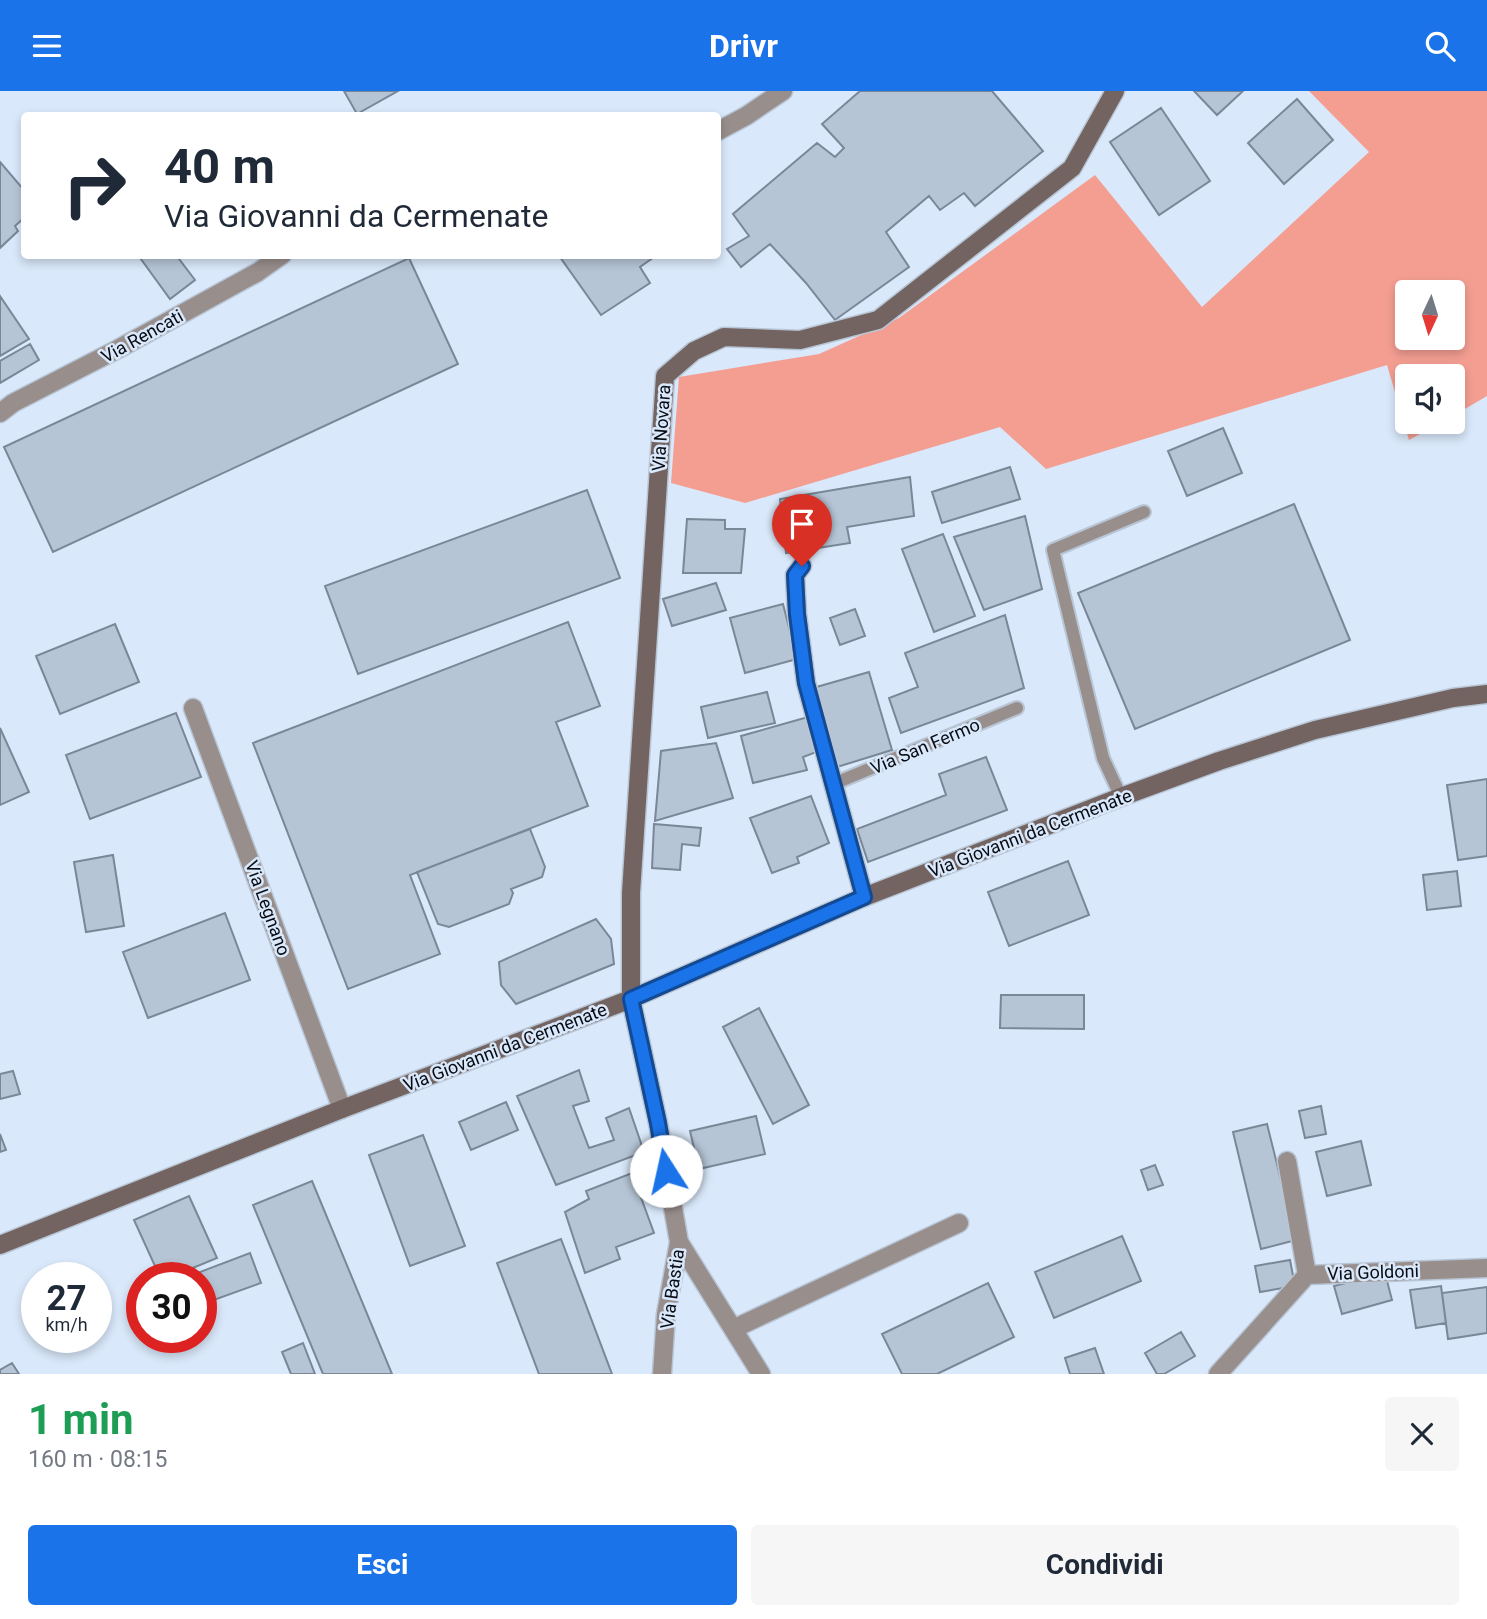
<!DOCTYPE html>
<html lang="it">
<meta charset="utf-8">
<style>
:root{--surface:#fff;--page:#f6f6f7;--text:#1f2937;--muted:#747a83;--accent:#1a73e8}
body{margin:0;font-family:Roboto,sans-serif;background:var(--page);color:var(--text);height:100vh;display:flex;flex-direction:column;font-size:26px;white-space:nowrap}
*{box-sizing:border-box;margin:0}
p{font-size:23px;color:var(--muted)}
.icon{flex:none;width:38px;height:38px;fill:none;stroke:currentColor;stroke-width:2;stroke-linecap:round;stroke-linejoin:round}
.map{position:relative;height:1283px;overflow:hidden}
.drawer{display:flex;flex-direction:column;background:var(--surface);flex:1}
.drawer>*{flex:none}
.guide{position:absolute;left:21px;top:21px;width:700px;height:147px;border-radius:7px;box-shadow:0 4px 10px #0003;background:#fff;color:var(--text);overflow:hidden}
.needle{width:46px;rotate:184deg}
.tools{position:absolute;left:1395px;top:189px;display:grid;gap:14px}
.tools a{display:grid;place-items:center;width:70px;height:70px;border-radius:7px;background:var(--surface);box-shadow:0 4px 10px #0003;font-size:35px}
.speed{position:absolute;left:21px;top:1171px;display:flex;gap:14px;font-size:35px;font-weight:700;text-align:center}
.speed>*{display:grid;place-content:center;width:91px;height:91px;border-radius:50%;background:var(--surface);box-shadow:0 4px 10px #0003;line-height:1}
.speed small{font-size:18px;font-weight:400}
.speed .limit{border:10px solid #d22;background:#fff;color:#111}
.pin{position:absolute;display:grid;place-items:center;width:60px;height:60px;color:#fff;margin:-72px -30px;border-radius:50% 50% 50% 0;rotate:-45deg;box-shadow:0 0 7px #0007}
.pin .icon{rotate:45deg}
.me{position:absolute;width:77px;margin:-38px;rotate:350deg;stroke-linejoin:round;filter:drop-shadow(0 0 5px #0008)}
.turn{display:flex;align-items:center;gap:24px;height:147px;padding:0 28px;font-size:32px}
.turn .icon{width:91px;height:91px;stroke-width:2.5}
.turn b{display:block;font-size:49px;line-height:60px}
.round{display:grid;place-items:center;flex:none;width:74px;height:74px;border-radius:7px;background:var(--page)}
.head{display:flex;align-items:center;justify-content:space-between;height:119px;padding:0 28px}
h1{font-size:42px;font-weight:700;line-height:52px;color:#1e9e55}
.cta{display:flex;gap:14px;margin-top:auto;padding:14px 28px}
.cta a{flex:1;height:80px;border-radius:7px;background:var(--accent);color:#fff;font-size:28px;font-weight:700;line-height:80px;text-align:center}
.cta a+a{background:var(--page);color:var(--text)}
header{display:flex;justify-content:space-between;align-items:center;height:91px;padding:0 28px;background:var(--accent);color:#fff;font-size:32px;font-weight:700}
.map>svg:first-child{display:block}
.forest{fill:#f49e92;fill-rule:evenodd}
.building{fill:#b6c5d6;stroke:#798797;stroke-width:2}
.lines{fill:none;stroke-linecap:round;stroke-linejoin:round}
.lane-casing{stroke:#b8c5d5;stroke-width:16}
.street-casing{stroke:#b8c5d5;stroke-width:21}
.secondary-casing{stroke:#b8c5d5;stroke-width:21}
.lane{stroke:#988e8c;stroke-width:12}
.street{stroke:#988e8c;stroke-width:18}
.secondary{stroke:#736461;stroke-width:18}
.route-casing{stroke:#114b97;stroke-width:18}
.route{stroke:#1a73e8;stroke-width:12}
.labels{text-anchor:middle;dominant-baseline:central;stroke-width:5;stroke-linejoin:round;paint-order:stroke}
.street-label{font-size:18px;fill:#080c12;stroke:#d9e8fa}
</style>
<header><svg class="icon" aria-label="menu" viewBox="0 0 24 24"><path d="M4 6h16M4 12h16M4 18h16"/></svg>Drivr<svg class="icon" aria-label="search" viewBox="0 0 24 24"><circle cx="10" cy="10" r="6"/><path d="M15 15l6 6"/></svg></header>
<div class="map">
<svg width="1487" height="1283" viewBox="0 0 1487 1283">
<rect width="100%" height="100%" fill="#d9e8fa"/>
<!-- forest -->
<path class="forest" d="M1309,0h178v305l-34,20 -1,-40h-45v46h35l-33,18 -22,-75 -341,104 -46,-42 -255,76 -74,-20 8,-106 140,-23 80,-36 196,-143 107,132 167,-155zM1407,201h45v46h-45z"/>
<!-- building -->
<path class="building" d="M344,0h54l-41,23z
M860,0h132l51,60 -68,55 -11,-13 -24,17 -11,-14 -43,36 23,35 -74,53 -29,-37 -36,-39 -29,23 -14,-18 22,-13 -16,-22 84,-71 18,14 9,-9 -22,-24z
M1194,0h49l-26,24z
M1297,8l36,41 -49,44 -36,-41z
M1161,17l49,73 -51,34 -49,-73z
M0,71l24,28v28l-9,8 3,5 -18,17z
M138,164h38l19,25 -25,19z
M562,164h95l-17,12 10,16 -49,32 -41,-58z
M409,167l49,106 -405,188 -49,-105z
M0,205l29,43 -29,17z
M30,253l9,16 -39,23v-22z
M1223,337l19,45 -55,23 -19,-45z
M1010,376l10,32 -78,24 -10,-31z
M910,386l4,39 -67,11 3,16 -64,10 -6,-54z
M587,399l33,88 -262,96 -33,-88z
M1294,413l56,136 -215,89 -57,-136z
M1025,425l17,73 -58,21 -30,-73z
M687,428l38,1v9h20l-4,44h-58z
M943,443l32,82 -41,16 -32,-83z
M716,492l10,27 -54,16 -9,-27z
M783,513l14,55 -52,14 -15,-55z
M855,518l10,27 -25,9 -10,-27z
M1005,524l19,73 -123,45 -12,-35 29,-11 -13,-34z
M568,531l32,84 -44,16 32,84 -178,69 30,79 -92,35 -95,-246z
M115,533l24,58 -79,32 -24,-58z
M869,581l23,78 -55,17 -24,-79z
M767,601l8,31 -67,15 -7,-31z
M176,622l25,64 -111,42 -24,-64z
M808,626l11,34 -16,6 4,13 -54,13 -12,-47z
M0,637l29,64 -29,13z
M716,652l17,55 -78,23 6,-70z
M986,666l21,53 -139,52 -11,-33 89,-34 -7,-21z
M1487,688v77l-29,4 -11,-75z
M811,705l18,47 -32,14 2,6 -27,10 -22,-55z
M654,733l47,4 -2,18 -17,-2 -2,26 -28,-2z
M530,738l15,38 -3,10 -31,12 2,4 -4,11 -60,23 -11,-3 -21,-52z
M113,764l11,71 -38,6 -12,-70z
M1068,770l21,54 -80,31 -21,-54z
M1457,780l4,35 -34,4 -4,-35z
M225,822l25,67 -102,38 -25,-66z
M596,828l15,20 3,25 -98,40 -15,-19 -2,-23z
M1001,904h83v34l-84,-1z
M759,917l50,97 -36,19 -50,-97z
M579,979l10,31 -16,5 16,42 25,-8 -8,-22 23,-10 15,44 -88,33 -39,-89z
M13,980l7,23 -20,5v-25z
M506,1011l12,28 -47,20 -12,-28z
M1321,1015l5,28 -21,4 -6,-27z
M756,1025l9,38 -66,15 -9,-38z
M1267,1033l29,116 -35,9 -28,-117z
M0,1043l6,16 -6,2z
M423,1044l42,111 -55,20 -41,-111z
M1361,1050l10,44 -44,11 -11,-44z
M1155,1074l8,20 -15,5 -7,-20z
M632,1082l22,60 -38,14 4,12 -35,14 -20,-61 24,-13 -3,-8z
M312,1090l80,193h-69l-70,-169z
M189,1105l28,62 -46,19h-11l-26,-57z
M1122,1145l19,45 -87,37 -19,-46z
M561,1148l51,135h-73l-42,-111z
M250,1162l11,30 -50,18 -11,-29z
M1290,1169l5,26 -35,6 -5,-26z
M1385,1182l7,27 -50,14 -8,-28z
M988,1192l26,54 -77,37h-35l-20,-40z
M1441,1195l5,37 -30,5 -6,-38z
M1487,1196v46l-39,6 -6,-46z
M1181,1241l14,24 -31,18h-7l-12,-21z
M303,1252l12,31h-24l-9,-22z
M1095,1257l9,26h-34l-5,-16z
M12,1272l7,11h-19v-4z"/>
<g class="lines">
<!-- lane casing -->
<g class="lane-casing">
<path id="lane" d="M833,693l184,-76
M1121,706l-18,-39 -50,-208 91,-38"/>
</g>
<!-- street casing -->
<g class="street-casing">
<path id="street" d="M718,40l28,-15 37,-25
M0,322l13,-10 105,-54 140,-77 24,-17
M802,475l-7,9 2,39 9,69 58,214
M193,617l149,401
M631,908l27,124 21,119 -13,72 -4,60
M1287,1070l20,114
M679,1151l82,132
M733,1238l226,-106
M1218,1283l89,-99 180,-7"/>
</g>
<!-- secondary casing -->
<g class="secondary-casing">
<path id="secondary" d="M631,908v-106l34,-517 29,-25 30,-14 76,3 78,-20 194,-152 43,-77
M0,1154l342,-136 289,-110 233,-102 257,-100 98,-36 96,-31 138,-32 34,-4"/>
</g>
<!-- lane -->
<use href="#lane" class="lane"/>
<!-- street -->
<use href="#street" class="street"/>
<!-- secondary -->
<use href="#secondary" class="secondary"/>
</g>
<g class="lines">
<!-- route casing -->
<g class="route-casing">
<path id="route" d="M666,1080l-8,-48 -27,-124 233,-102 -58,-214 -9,-69 -2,-39 7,-9"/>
</g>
<!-- route -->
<use href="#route" class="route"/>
</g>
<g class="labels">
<!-- street labels -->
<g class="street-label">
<text transform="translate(142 245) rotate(-29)">Via Rencati</text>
<text transform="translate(661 337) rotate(-86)">Via Novara</text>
<text transform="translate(925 655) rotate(-23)">Via San Fermo</text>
<text transform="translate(1030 742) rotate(-21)">Via Giovanni da Cermenate</text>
<text transform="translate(268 817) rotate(70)">Via Legnano</text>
<text transform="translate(505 956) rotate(-21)">Via Giovanni da Cermenate</text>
<text transform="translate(1373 1181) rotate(-2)">Via Goldoni</text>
<text transform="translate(672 1198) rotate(-82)">Via Bastia</text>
</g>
</g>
</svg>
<div class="tools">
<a><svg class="needle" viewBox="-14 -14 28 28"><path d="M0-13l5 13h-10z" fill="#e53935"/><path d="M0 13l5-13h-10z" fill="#747a83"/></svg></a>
<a><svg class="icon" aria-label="sound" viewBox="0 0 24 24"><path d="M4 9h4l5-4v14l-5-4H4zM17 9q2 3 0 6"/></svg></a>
</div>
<div class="speed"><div>27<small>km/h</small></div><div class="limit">30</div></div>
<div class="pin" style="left:802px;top:475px;background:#d93025"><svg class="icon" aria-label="arrive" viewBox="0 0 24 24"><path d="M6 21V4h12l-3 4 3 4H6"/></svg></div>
<svg class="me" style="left:666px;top:1080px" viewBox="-20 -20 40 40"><circle r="19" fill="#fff"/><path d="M0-13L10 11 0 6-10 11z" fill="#1a73e8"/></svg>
<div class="guide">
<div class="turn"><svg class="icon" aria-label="right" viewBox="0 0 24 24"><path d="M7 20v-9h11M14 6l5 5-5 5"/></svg><div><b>40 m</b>Via Giovanni da Cermenate</div></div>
</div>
</div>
<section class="drawer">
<div class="head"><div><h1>1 min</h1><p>160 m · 08:15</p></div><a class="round"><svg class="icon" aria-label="close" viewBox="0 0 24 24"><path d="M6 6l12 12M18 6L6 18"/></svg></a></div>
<div class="cta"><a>Esci</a><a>Condividi</a></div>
</section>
